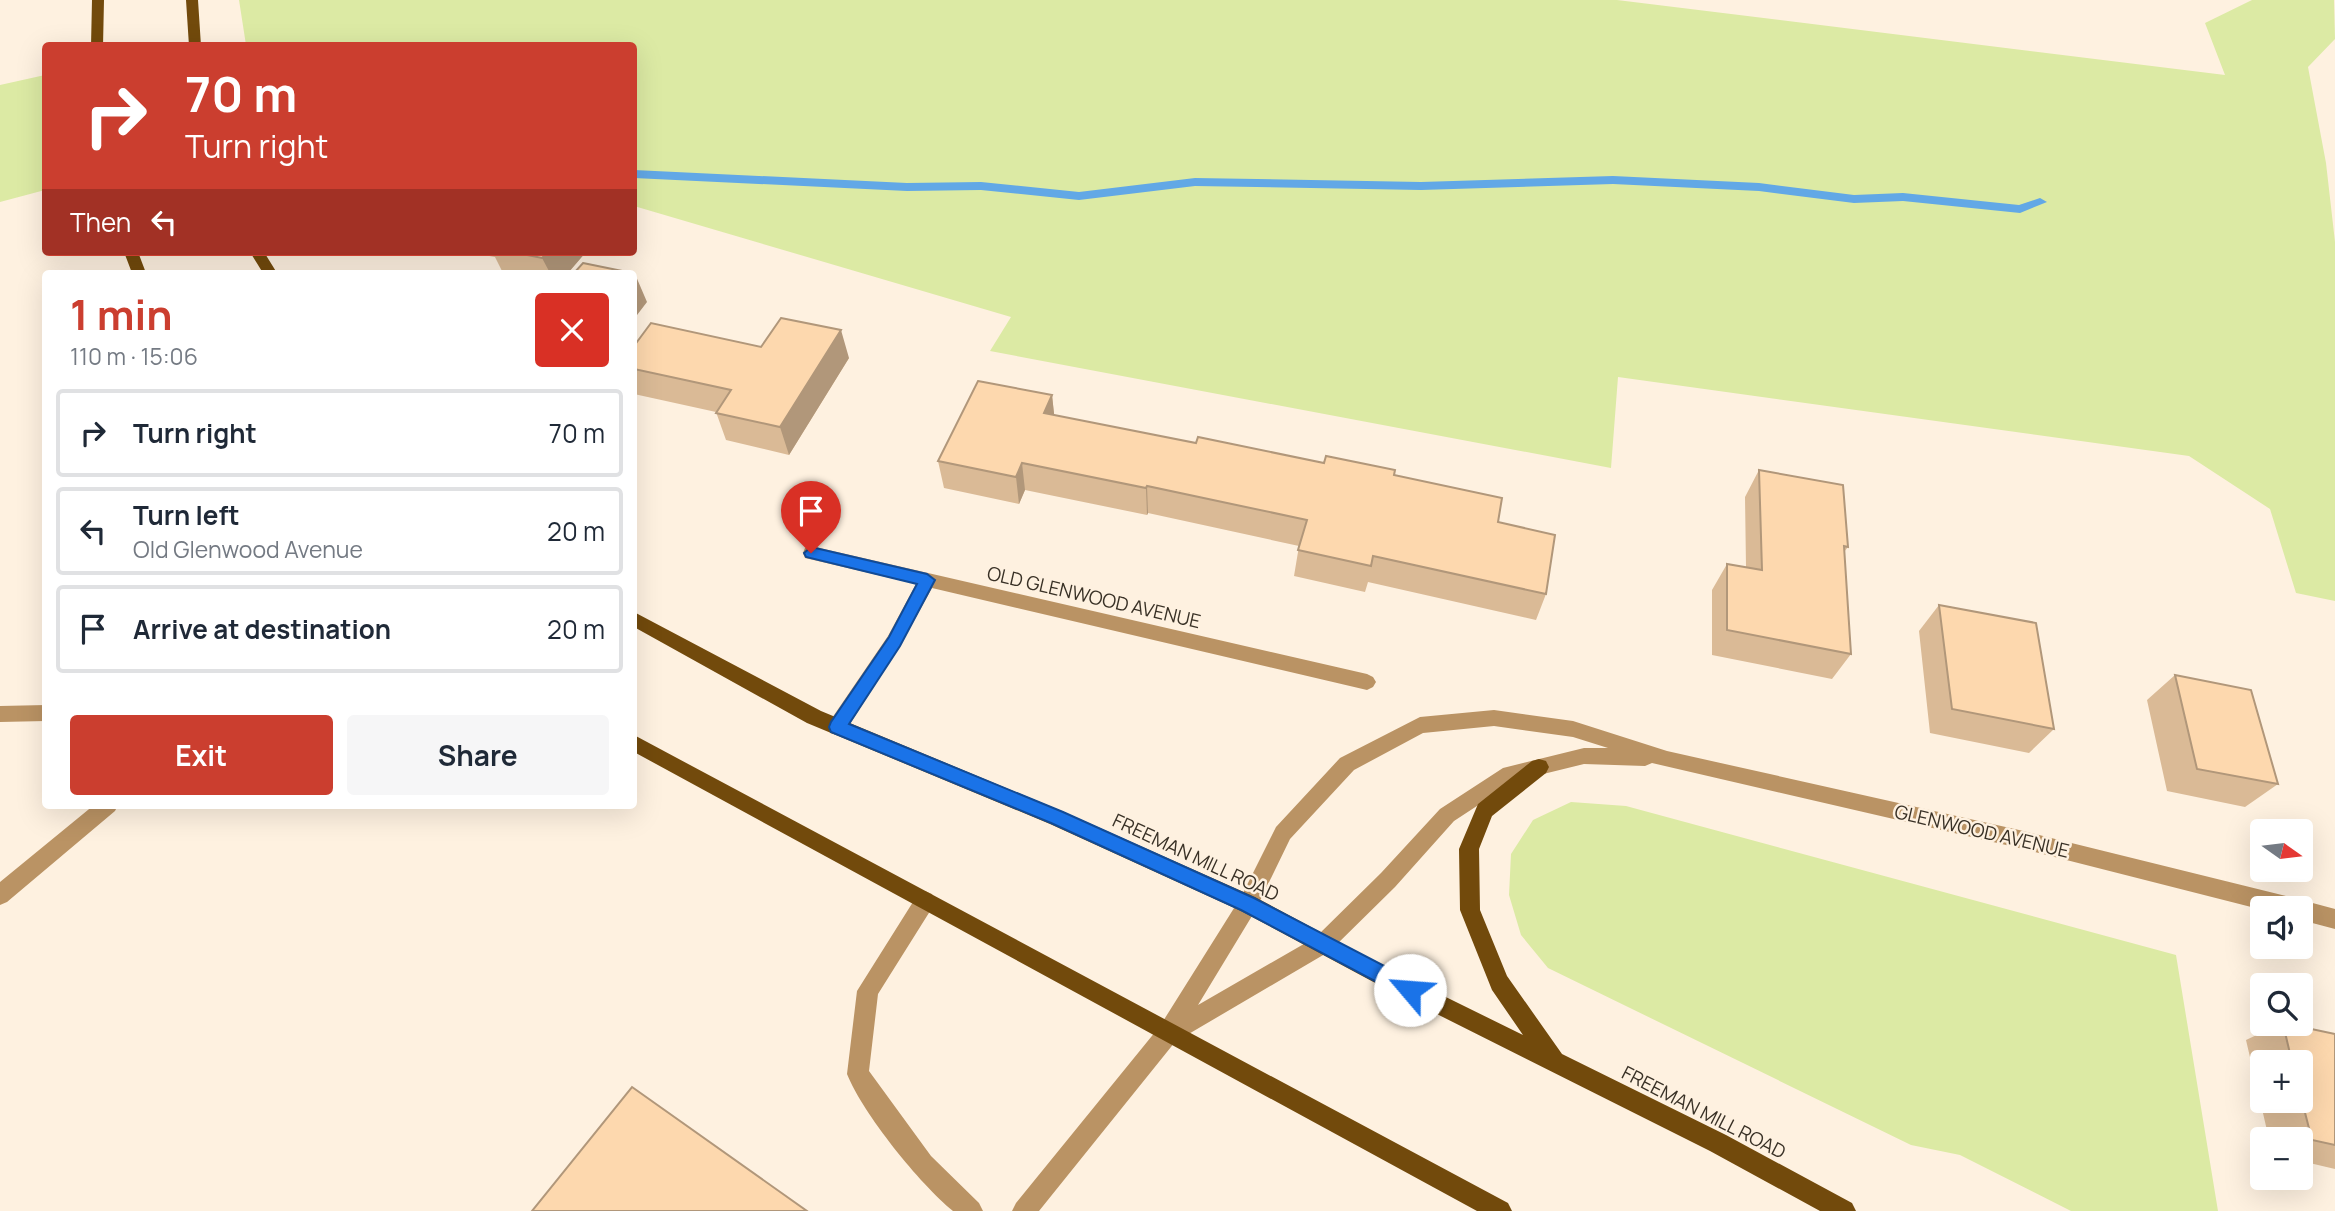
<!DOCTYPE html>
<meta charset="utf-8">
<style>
:root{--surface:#fff;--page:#f6f6f7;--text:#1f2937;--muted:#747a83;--line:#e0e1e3;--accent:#cb3e2f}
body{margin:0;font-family:Manrope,sans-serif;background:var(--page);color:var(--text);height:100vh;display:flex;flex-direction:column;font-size:26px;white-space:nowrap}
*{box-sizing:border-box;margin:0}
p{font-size:23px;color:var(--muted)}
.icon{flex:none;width:38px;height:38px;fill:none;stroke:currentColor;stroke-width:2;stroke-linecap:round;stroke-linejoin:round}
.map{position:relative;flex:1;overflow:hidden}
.sheet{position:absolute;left:42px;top:270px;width:595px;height:539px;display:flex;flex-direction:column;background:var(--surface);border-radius:7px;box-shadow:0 7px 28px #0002}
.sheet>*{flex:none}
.banner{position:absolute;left:42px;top:42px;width:595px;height:214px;border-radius:7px;box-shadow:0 7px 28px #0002;background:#cb3e2f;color:#fff;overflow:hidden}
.needle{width:46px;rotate:104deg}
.buttons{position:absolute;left:2250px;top:819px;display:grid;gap:14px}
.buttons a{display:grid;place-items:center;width:63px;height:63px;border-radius:7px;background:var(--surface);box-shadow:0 7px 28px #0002;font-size:35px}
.pin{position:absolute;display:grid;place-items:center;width:60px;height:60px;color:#fff;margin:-72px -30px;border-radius:50% 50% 50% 0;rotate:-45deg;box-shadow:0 0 7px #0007}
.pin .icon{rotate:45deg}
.me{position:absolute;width:77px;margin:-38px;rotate:297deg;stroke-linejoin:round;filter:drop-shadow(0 0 5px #0008)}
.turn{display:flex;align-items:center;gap:24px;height:147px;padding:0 28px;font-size:32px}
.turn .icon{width:91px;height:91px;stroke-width:2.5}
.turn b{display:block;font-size:49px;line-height:60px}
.then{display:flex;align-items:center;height:66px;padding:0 28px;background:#0003;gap:14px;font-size:26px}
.round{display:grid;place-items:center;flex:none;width:74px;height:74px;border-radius:7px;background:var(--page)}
.summary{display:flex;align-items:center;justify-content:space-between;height:119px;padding:0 28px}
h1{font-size:42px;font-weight:700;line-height:52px;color:var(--accent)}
.action{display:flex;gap:14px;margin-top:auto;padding:14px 28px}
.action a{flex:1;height:80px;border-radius:7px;background:var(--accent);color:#fff;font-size:28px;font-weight:700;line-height:80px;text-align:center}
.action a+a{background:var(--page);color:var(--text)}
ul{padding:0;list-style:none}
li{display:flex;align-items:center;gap:21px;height:88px;margin:0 14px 10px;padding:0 14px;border:4px solid var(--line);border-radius:7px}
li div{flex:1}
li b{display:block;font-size:26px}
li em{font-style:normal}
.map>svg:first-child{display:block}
.green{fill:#dceaa4}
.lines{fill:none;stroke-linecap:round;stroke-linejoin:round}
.stream{fill:#62a8e6;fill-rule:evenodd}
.lane{fill:#ba9364;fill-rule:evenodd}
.street{fill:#ba9364;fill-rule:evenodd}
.primary{fill:#724a0c;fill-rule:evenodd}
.wall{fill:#daba96;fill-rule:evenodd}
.shaded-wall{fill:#b1977a}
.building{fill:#fdd8ae;stroke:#b1977a;stroke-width:2}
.route{fill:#1a73e8;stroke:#114b97;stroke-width:2}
.labels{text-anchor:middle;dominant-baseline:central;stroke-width:5;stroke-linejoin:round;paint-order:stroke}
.street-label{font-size:19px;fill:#393126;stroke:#fef1e0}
</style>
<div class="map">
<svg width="2335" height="1211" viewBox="0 0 2335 1211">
<rect width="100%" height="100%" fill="#fef1e0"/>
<!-- green -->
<path class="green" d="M239,0h1378l608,75 -20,-52 47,-23h82l1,39 -27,28 18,96 9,79v359l-39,-8 -26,-84 -81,-53 -571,-79 -7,91 -621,-117 21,-34 -377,-111v-160l-388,-1z
M45,75v115l-45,12v-117z
M1571,802l55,4 550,149 42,256h-147l-111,-56 -49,-10 -363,-177 -27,-33 -12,-40 2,-41 22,-34z"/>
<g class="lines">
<!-- stream -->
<path class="stream" d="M634,170l273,13 74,-1 98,10 116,-14 226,4 192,-6 146,7 95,12 49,-2 116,12 21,-7 7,4 -27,11 -117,-12 -49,2 -95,-12 -146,-7 -192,6 -226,-4 -116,14 -98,-10 -74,1 -273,-13z"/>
<!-- lane -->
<path class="lane" d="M925,891l7,3 3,7 -3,7 -54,86 -9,77 62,85 48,47 4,8h-30c-33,-27 -90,-97 -106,-137l10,-83 61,-97z"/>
<!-- street -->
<path class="street" d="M811,546l556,128 6,3 3,5 -3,5 -6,3 -435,-102 -32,58 -56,87 -7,2 -7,-2 -2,-6 2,-6 58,-85 28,-52 -111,-26 -2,-5 2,-5z
M46,705v16l-46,1v-16z
M1494,710l79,11 94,30 352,79 275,68 41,11v20l-34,-9v-12l-38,2 -244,-62 -367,-85 -7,3 -61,-2 -69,17 -61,40 -59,66 -65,64 -155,91 -136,169h-27l4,-8 144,-177 81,-129 35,-70 64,-69 80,-41zM1494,726l79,11 35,11h-24l-81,20 -63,41 -59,64 -65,64 -118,68 57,-94 35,-72 64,-69 69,-37z
M94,805h24l-3,6 -108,91 -7,3v-23z"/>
<!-- primary -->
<path class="primary" d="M92,0h12l-1,46h-12z
M186,0h12l3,46h-12z
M124,252h14l8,21h-14z
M250,252h14l13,21h-14z
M634,612l187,99 243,101 191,85 138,74 130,64 -31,-45 -32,-80 -1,-61 19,-45 54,-43 7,-2 7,2 3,6 -3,6 -54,43 -13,33 1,61 27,66 55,78 164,81 126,68 4,8h-36l-110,-60 -331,-166 -138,-74 -191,-87 -243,-101 -173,-96z
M634,735l874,468 4,8h-35l-843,-459z"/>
</g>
<!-- wall -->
<path class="wall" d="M467,252h119l-18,21h-65l-8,-16z
M634,346l127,1 88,11 -60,97 -63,-15 -10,-28 -82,-18z
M1052,395l2,20 142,28 198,32 104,47 48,72 -10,26 -168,-38 -3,10 -71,-16 5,-30 -151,-33 -1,2 -122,-25 -6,14 -75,-16 -6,-27z
M1759,470l89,77 -4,5 7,102 -19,25 -120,-24v-65l15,-26 19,3 -1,-70z
M1939,605l115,124 -25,24 -99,-20 -11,-102z
M2175,675l103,109 -33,23 -78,-16 -20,-91z
M2280,1024h8l47,10v135l-34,-8v-22h-32l-23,-99zM2263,1062h38v39h-38z"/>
<!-- shaded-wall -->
<path class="shaded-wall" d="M548,252h38l-18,21h-18l-8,-15z
M635,274l12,28 -13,17v-43z
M841,330l8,28 -60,97 -9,-28z
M1052,395l3,27 -11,-9z
M1022,463l3,27 -6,14 -3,-27z
M1147,486l1,27 -1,2 -1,-27z"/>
<!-- building -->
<path class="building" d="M512,252h36l-6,6z
M583,263l49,10h-58z
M781,318l60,12 -61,97 -64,-14 15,-23 -97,-21v-23l17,-23 110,24z
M978,381l74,14 -8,18 152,30 2,-6 126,26 2,-7 69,14 -1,5 108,23 -4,24 57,13 -9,59 -173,-38 -2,10 -73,-16 9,-30 -160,-34 -1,2 -124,-25 -6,14 -78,-16z
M1759,470l84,15 5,62 -4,-1 7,108 -124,-24v-66l35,6z
M1939,605l97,18 18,106 -102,-20z
M2175,675l76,15 27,94 -81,-15z
M2283,1024h5l47,10v111l-23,-5 -11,-43v-35h-9z
M632,1087l175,124h-275z"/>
<!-- route -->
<path class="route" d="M811,547l116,27 8,6 -35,66 -51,78 214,88 191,86 163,85 3,7 -3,6 -7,3 -7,-3 -162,-86 -190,-87 -220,-91 -2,-5 2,-5 58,-85 28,-53 -111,-27 -2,-4z"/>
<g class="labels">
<!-- street labels -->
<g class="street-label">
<text transform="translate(1094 597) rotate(13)">OLD GLENWOOD AVENUE</text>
<text transform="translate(1982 831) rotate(13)">GLENWOOD AVENUE</text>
<text transform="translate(1196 857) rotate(25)">FREEMAN MILL ROAD</text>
<text transform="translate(1704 1112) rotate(27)">FREEMAN MILL ROAD</text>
</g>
</g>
</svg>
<div class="buttons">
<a><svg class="needle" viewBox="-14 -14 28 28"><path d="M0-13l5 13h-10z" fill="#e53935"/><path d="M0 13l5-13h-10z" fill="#747a83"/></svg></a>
<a><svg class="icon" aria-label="sound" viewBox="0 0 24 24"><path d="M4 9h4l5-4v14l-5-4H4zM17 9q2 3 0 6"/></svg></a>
<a><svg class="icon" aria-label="search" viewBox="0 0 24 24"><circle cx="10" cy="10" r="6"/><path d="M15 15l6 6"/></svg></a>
<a>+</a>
<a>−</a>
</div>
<div class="pin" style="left:811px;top:553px;background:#d93025"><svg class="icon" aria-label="arrive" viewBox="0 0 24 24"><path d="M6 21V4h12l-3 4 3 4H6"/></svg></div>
<svg class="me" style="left:1410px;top:990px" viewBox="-20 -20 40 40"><circle r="19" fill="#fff"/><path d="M0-13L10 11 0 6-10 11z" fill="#1a73e8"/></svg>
<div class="banner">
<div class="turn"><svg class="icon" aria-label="right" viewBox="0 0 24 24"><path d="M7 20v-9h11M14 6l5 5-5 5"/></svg><div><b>70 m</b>Turn right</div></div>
<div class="then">Then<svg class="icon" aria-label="left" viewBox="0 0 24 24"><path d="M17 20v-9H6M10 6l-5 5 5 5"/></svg></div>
</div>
<section class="sheet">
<div class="summary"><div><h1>1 min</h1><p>110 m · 15:06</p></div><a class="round" style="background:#d93025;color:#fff"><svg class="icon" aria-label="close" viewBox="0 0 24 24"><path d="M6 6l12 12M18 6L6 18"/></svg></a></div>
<ul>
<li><svg class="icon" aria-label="right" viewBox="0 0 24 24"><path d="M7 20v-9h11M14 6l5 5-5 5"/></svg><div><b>Turn right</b></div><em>70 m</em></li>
<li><svg class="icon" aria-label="left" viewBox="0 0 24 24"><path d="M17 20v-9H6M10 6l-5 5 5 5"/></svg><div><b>Turn left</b><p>Old Glenwood Avenue</p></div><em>20 m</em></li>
<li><svg class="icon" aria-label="arrive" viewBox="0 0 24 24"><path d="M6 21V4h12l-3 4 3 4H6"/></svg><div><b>Arrive at destination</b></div><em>20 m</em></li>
</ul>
<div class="action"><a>Exit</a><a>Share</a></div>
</section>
</div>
